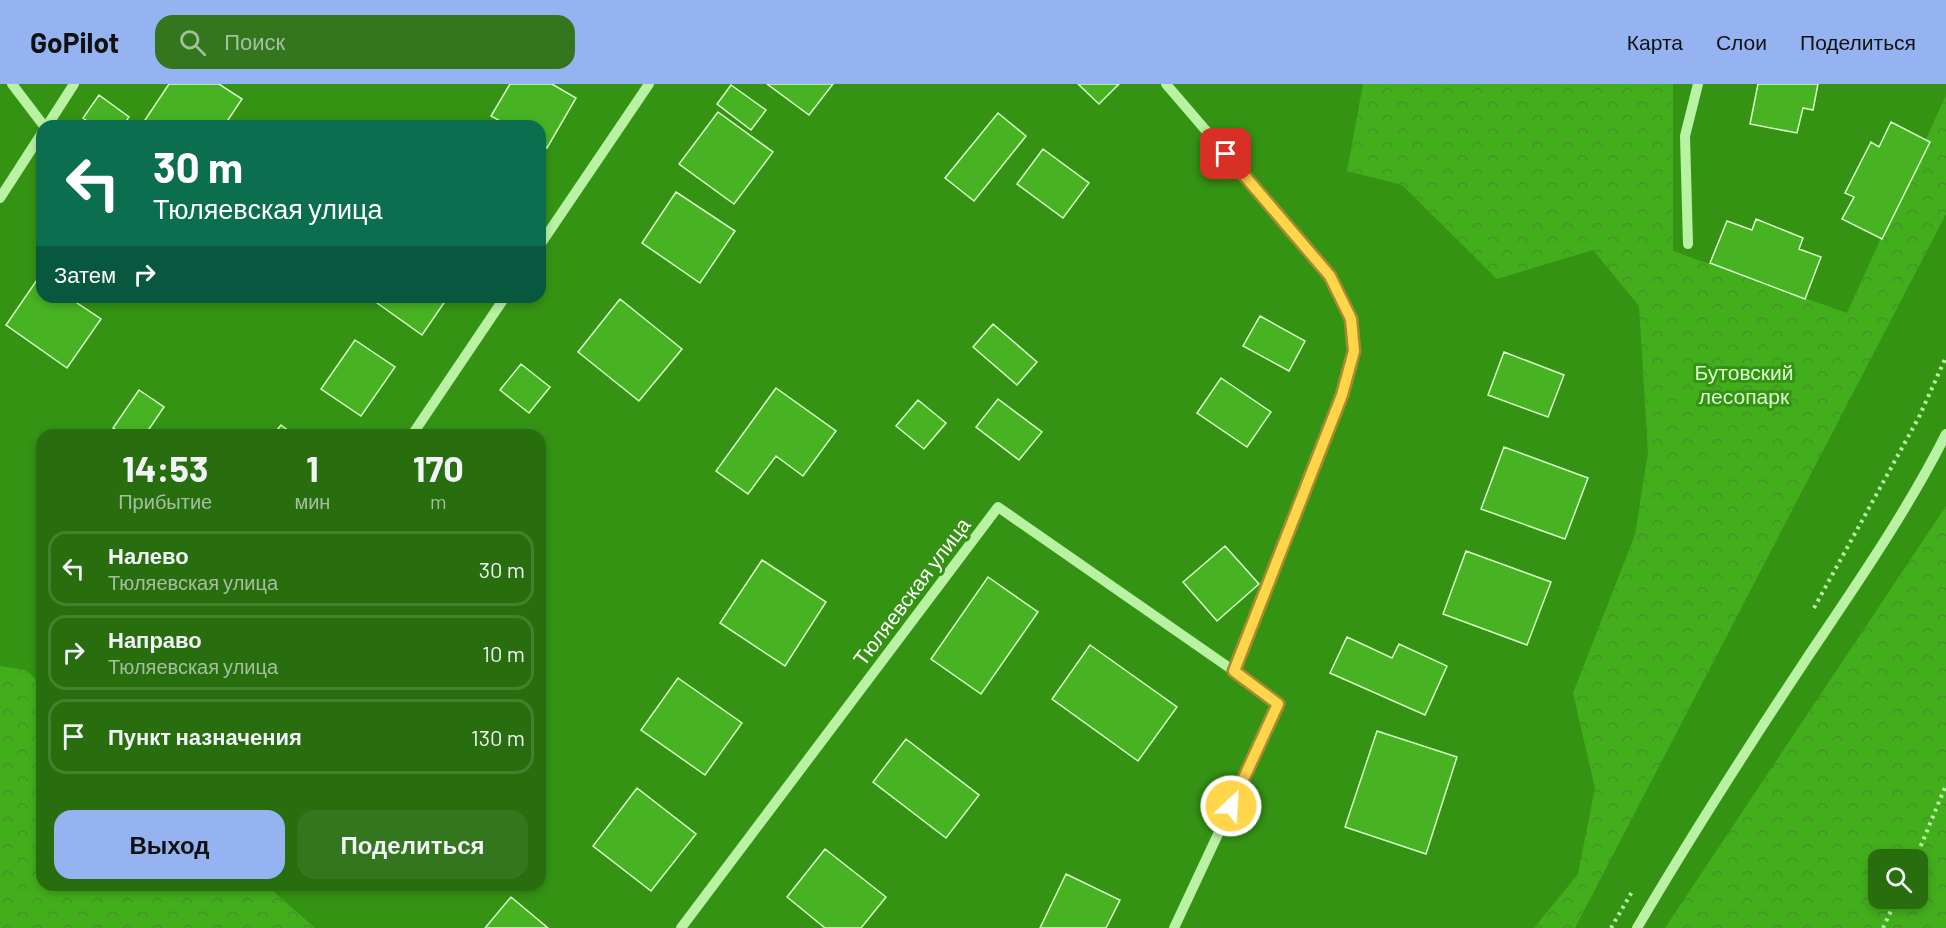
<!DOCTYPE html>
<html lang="ru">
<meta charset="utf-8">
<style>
:root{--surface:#286e0f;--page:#34761d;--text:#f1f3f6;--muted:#a5c09e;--line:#44812f;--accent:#95b2f1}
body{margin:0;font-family:Barlow,sans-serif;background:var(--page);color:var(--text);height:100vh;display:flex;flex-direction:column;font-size:22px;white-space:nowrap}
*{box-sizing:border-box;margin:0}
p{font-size:20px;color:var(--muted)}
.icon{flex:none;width:33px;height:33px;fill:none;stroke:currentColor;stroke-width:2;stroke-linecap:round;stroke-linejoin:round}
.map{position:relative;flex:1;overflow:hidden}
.details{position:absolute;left:36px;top:345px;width:510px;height:462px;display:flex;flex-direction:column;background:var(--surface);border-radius:18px;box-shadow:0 3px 9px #0003}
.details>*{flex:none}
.banner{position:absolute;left:36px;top:36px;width:510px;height:183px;border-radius:18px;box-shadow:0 3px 9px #0003;background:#0b6e4f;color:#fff;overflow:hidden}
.controls{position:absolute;left:1868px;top:765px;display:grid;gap:12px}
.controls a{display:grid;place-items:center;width:60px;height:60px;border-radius:12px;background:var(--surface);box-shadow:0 3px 9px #0003;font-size:30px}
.pin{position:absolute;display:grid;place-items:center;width:51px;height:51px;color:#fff;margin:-26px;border-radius:12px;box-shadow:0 3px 9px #0006}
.me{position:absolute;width:66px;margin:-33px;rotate:25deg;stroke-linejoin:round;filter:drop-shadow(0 0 4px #0008)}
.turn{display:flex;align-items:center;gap:21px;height:126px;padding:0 18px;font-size:27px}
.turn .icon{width:78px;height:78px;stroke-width:2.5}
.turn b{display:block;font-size:42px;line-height:51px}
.then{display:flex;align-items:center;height:57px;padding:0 18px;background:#0003;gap:12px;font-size:22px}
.eta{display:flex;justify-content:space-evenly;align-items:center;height:102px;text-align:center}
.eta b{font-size:36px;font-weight:700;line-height:42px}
.primary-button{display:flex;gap:12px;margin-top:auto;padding:12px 18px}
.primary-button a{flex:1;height:69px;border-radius:18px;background:var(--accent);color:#111;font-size:24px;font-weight:700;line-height:69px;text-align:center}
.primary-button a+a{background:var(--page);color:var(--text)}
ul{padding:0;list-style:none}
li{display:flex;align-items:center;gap:18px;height:75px;margin:0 12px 9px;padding:0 6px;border:3px solid var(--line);border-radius:18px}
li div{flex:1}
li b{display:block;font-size:22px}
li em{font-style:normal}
header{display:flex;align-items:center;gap:36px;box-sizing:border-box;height:84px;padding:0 30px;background:var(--accent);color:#111}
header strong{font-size:28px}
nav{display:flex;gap:33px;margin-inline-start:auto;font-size:21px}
.search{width:420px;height:54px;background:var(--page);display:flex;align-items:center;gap:15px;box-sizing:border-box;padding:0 21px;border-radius:18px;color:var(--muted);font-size:22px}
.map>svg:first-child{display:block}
.forest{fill:url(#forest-crowns);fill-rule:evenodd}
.building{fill:#48b322;stroke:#d8fcca;stroke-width:1.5}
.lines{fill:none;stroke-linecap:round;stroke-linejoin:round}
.path{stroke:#b8f2a2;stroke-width:4;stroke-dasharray:3 4.5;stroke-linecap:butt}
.minor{stroke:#b8f2a2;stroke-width:10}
.route-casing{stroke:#a68a30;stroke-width:15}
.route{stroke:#ffd54a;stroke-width:10}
.labels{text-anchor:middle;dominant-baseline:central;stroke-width:6;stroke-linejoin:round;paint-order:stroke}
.park-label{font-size:21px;fill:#d8fcca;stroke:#359314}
.street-label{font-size:21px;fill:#fff;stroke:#359314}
</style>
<header>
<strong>GoPilot</strong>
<div class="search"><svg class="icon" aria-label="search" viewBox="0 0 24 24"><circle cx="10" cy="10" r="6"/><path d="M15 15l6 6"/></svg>Поиск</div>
<nav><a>Карта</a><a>Слои</a><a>Поделиться</a></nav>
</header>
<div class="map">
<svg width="1946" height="844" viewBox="0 0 1946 844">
<defs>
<pattern id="forest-crowns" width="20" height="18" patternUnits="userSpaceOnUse" patternTransform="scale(1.5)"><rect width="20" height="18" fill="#43ae1c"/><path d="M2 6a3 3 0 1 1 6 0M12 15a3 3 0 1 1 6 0" fill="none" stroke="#46912a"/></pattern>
</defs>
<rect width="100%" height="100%" fill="#359314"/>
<!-- forest -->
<path class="forest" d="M1363,0h310v167l174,62 99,-218v119l-371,714h-41l44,-54 17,-86 -22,-95 62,-158 13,-83 -9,-146 -46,-56 -96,29 -95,-94 -55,-14z
M1946,422v422h-281zM1878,776h39v38h-39z
M0,582l26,4 16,15v200h224l49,43h-315z"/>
<!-- building -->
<path class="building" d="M169,0h50l23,15 -18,27h-70l-9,-6z
M510,0h42l24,14 -29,50 -7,-4v-18h-31l-18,-10z
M767,0h66l-24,31z
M1078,0h41l-20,20z
M1758,0h60l-5,26 -10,-2 -6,25 -47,-9z
M731,1l35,25 -15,20 -34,-26z
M99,11l30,22 -6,9h-28l-12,-8z
M718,28l55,40 -39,52 -55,-40z
M998,29l28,23 -52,65 -29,-23z
M1891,38l39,20 -48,97 -40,-20 12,-22 -9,-4 26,-51 8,5z
M1043,65l46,34 -26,35 -46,-34z
M676,108l59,39 -35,52 -58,-40z
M1756,135l47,19 -4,11 22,8 -16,42 -95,-36 17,-42 25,9z
M39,193l3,2v18h26l33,22 -34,49 -61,-43z
M371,213h77l-26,38 -52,-37z
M620,215l62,50 -43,52 -61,-49z
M1260,232l45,25 -16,30 -46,-25z
M993,240l44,38 -20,23 -44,-38z
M355,256l40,27 -34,49 -40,-27z
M1504,268l60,23 -16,42 -60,-22z
M521,280l29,23 -21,26 -29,-23z
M1221,294l50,34 -24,35 -50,-34z
M776,304l60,43 -33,45 -27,-20 -28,38 -32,-23z
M139,306l25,17 -19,28h-21l-11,-7z
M998,315l44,33 -23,28 -43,-33z
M918,316l28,23 -22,26 -28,-23z
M281,341l13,10h-21z
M1504,363l84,31 -23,61 -84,-30z
M1225,462l34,38 -42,37 -34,-39z
M1466,467l85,31 -24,63 -84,-31z
M762,476l64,42 -41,64 -65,-43z
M988,493l50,35 -57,82 -50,-35z
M1347,553l45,21 7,-14 48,22 -22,49 -95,-42z
M1090,561l87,62 -39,54 -86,-62z
M678,594l64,45 -37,52 -64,-45z
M1377,647l80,26 -31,97 -81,-27z
M906,655l73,56 -33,43 -73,-56z
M637,704l59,46 -45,57 -58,-45z
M825,765l61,48 -25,31h-36l-38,-31z
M1066,790l54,26 -14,28h-66z
M511,813l37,31h-63z"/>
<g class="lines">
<!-- path -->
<path class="path" d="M1814,524l105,-191 27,-60
M1915,776l31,-75
M1611,844l22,-38
M1883,844l14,-30"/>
<!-- minor -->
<path class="minor" d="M12,0l32,42
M1166,0l164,191 21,44 3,32 -12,44 -108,276
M47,42l27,-42
M0,114l42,-65
M1688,160l-3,-108 13,-52
M540,161l109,-161
M412,351l93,-138
M681,844l317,-421 236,164 45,33 -105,224
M1637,844c54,-92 111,-181 170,-270 49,-73 99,-145 139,-224"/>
</g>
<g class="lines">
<!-- route casing -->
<g class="route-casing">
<path id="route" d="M1226,70l104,122 21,43 3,32 -12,44 -108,276 44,33 -47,102"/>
</g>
<!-- route -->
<use href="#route" class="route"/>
</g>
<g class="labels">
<!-- park labels -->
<g class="park-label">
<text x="1744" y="287">Бутовский<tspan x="1744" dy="24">лесопарк</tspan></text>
</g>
<!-- street labels -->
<g class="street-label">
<text transform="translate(911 507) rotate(-53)">Тюляевская улица</text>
</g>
</g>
</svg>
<div class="controls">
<a><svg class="icon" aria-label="search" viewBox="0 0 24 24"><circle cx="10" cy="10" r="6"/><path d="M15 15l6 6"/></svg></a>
</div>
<div class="pin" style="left:1226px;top:70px;background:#d93025"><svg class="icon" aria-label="arrive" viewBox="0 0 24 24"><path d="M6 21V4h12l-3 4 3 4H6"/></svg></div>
<svg class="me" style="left:1231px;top:722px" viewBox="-20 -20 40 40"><circle r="17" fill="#ffd54a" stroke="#fff" stroke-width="3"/><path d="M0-11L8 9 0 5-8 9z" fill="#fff"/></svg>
<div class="banner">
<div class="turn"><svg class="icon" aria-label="left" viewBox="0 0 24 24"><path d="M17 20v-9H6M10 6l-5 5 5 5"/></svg><div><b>30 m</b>Тюляевская улица</div></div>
<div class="then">Затем<svg class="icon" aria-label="right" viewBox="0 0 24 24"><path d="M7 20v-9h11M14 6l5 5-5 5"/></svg></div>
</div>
<section class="details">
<div class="eta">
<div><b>14:53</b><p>Прибытие</p></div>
<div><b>1</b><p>мин</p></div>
<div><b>170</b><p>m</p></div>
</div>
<ul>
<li><svg class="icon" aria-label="left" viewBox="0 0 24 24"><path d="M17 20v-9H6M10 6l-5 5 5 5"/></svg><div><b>Налево</b><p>Тюляевская улица</p></div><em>30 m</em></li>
<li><svg class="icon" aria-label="right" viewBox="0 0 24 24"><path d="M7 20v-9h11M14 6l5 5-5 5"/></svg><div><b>Направо</b><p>Тюляевская улица</p></div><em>10 m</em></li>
<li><svg class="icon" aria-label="arrive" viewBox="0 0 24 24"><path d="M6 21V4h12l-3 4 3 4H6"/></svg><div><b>Пункт назначения</b></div><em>130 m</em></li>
</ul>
<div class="primary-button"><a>Выход</a><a>Поделиться</a></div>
</section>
</div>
